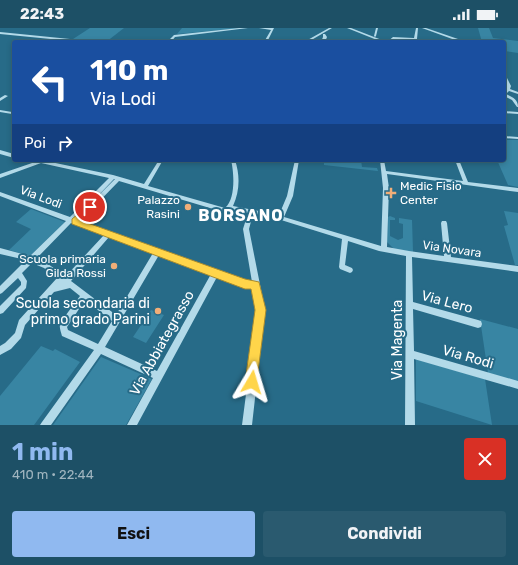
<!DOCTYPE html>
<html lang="it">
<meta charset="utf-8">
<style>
:root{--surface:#1d5066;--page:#2a5a6f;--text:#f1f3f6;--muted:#a0b5bf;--line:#3b677a;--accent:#90b9f0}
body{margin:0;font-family:Rubik,sans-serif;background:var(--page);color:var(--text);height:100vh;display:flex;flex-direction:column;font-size:15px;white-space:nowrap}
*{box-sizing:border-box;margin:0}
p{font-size:13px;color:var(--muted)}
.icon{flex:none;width:22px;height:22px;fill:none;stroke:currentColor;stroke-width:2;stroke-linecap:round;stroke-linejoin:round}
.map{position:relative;height:397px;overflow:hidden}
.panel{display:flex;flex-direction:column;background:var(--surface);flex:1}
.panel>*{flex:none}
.hud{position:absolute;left:12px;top:12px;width:494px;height:122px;border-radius:4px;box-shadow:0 2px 6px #0003,0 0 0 1px var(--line);background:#1a4fa0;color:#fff;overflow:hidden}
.pin{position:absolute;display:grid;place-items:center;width:34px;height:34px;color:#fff;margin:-17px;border:2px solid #fff;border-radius:50%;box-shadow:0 1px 4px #0007}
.me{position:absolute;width:44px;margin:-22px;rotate:7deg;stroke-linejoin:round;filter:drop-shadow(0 0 3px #0008)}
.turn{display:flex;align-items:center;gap:14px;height:84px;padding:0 12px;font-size:18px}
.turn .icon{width:52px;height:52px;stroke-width:2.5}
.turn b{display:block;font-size:28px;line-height:34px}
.then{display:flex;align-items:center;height:38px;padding:0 12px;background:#0003;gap:8px;font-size:15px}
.round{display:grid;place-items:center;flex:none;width:42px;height:42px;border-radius:4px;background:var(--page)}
.head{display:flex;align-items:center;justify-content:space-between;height:68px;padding:0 12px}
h1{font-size:24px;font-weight:700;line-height:30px;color:var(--accent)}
.action{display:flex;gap:8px;margin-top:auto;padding:8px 12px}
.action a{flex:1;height:46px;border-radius:4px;background:var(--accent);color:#111;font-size:16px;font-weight:700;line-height:46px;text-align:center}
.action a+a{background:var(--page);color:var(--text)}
.status{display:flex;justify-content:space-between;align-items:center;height:28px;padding:0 20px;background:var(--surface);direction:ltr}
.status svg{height:11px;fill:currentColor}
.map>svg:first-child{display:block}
.green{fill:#3885a3}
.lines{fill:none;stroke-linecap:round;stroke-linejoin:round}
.minor{fill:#b3dae9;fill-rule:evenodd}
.route{fill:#ffd54a;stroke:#a68a30}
.poi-dot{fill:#f1ae78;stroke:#276b88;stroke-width:1.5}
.labels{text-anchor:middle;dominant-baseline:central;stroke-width:4;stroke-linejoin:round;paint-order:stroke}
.poi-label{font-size:12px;fill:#fff;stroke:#276b88;text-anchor:end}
.street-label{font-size:12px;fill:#fff;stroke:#276b88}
.near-street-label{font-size:14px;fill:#fff;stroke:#276b88}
.near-poi-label{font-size:14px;fill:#fff;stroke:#276b88;text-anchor:end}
.district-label{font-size:16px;font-weight:bold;letter-spacing:1px;fill:#fff;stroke:#276b88}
</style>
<div class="status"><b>22:43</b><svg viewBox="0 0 49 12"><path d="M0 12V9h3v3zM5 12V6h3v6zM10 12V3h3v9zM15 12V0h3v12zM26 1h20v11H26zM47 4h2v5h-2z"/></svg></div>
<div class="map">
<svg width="518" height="397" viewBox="0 0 518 397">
<rect width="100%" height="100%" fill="#276b88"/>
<!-- green -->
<path class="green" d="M90,0h34l-18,14 -33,-3z
M182,0h59l-64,6z
M478,0h11l4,10 25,3v12l-14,-2v-9h-22z
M504,112h14v47l-10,-2 -11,-25h7z
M324,132h37l1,7 15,1 1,3 -54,-6z
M31,181l34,13 -35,34 -21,-6 22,-21 -15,-7z
M504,183l14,2v52h-3l-11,-39 4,-1z
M390,188l5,2v2h-5v16l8,4 5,-2v-14l-4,-1v-5l13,2 1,32 -19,-3 -7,-7 1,-25z
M151,282l13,5 -18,28 -13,-6z
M480,291l38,10v53l-30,-9z
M41,318l12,5 2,-2 25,13 -46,63h-34v-29z
M101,329l51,22 -26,46h-73z
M416,331l69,20 7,46 -76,-24z"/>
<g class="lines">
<!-- minor -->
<path class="minor" d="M239,0h9l-73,9 -4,5h-4l7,-7z
M259,0h15l-6,12 15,2h-19l7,-12z
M329,0h3l-24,14h-4z
M347,0h4l36,14h-5z
M376,0h2l-2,8 -1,1 -1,-1z
M416,0h2l-1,11 8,3h-5l-5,-2 -21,-1 -3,3h-4l6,-5 21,1z
M422,0h4l32,11 -3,1z
M0,4l90,9 2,1h-11l-81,-8z
M323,6h2l2,3 -2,5h-4l2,-5z
M366,11l6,2 1,1 -8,-1z
M504,47l2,1 5,10 -1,3 8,3v2l-9,-3 -3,3c6,3 12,5 12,13h-1l-5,-7 -8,-4v-4l2,-2 -2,-1v-2l3,1v-2l-3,-6z
M5,67l3,1 -8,5v-3z
M0,82l12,2 2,1 -2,1 -12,-2z
M504,83l14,1v2l-14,-1z
M504,108l14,1v2l-14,-1z
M0,122l14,4v4l-14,-4z
M31,132h10l72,15 31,9 15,-24h4l-15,26 77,22c11,-9 9,-36 6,-48h4c5,15 5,31 -2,46l46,9 8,-19 8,-36h4l-6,36 -9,21 97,29 2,-58 -3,-28h4l2,11 77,10 -8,-21h4l9,22 50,6v4l-131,-18 2,14 -2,59 22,4 35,5 -3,-33 1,-2h4l1,2 4,34 67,9v6l-106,-15 1,45 65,18 3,1 1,3 -1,3 -3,1 -65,-19 1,42 104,30v8l-104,-30 1,66h-10l1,-169 -27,-5 -31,-10 -3,24 7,3 1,2 -1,2 -2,1 -10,-4 -1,-2 3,-28 -61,-19 -28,-6 -4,15 16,81 -13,115h-10l15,-115 -4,-22 -8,-1 -28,-10 -80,148h-10l26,-47 -52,-24 -50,71h-11l2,-3 52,-72 -32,-14c-1,-4 -3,-9 -2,-13l20,-27 -10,-8 -16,4 -29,33 -4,13 -10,11 -11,6v-9l5,-3 10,-10 4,-13 38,-42 -13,-10 -12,-5 -10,10 5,8 -1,7 -23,25 -3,1v-8l21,-21v-3l-3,-4 -16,15 -2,1v-8l26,-26 -26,-6v-6l30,8 36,-35 -66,-25v-4l70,25 39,-39 -68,-15 -41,15v-4l35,-12zM114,151h1l-21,21zM119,153l101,30 6,1 5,-3 17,4 -5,16 9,53 -7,-1 -165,-60zM71,195l33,12 -39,42 -1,-2 -2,-1 -14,-10 -12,-5zM109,209l44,16 -37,62 -45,-34zM159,227l52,19 -54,97 -52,-24zM85,272l27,21 -14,23 -30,-14 -1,-3z"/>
</g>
<!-- route -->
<path class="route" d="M90,176l4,3 -12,14 163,58 14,3 7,28 -10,77 -4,1 -5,-1 -2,-5 10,-72 -4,-21h-6l-173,-65v-5z"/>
<!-- markers -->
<g class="poi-dot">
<path d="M389 159h4v4h4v4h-4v4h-4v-4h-4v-4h4z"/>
<circle cx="188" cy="179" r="4"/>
<circle cx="114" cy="238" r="4"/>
<circle cx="158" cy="283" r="4"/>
</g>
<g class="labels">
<!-- poi labels -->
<g class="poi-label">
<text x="400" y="158" text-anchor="start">Medic Fisio<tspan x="400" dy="14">Center</tspan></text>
<text x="180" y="172">Palazzo<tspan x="180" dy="14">Rasini</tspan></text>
<text x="106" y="231">Scuola primaria<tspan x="106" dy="14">Gilda Rossi</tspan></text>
</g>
<!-- street labels -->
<g class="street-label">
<text transform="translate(41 169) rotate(21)">Via Lodi</text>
<text transform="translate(452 221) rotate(8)">Via Novara</text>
</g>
<!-- near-street labels -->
<g class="near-street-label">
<text transform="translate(447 274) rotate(15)">Via Lero</text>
<text transform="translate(397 312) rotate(-90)">Via Magenta</text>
<text transform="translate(162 315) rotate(-61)">Via Abbiategrasso</text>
<text transform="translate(468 329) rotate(16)">Via Rodi</text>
</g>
<!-- near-poi labels -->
<g class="near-poi-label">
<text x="150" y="275">Scuola secondaria di<tspan x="150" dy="16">primo grado Parini</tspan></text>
</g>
<!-- district labels -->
<g class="district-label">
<text x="241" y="187">BORSANO</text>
</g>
</g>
</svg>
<div class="pin" style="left:90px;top:179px;background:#d93025"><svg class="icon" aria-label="arrive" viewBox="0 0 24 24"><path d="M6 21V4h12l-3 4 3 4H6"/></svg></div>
<svg class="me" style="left:252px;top:354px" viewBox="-20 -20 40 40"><path d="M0-17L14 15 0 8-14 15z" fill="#ffd54a" stroke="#fff" stroke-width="4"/></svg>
<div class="hud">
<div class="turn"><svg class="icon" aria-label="left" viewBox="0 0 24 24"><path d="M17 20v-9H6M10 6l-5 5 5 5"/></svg><div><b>110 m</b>Via Lodi</div></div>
<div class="then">Poi<svg class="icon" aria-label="right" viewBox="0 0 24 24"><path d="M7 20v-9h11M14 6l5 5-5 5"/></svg></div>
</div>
</div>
<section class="panel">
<div class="head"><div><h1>1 min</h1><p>410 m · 22:44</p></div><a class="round" style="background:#d93025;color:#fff"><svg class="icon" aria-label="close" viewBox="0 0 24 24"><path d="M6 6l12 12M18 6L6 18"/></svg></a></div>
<div class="action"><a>Esci</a><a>Condividi</a></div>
</section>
